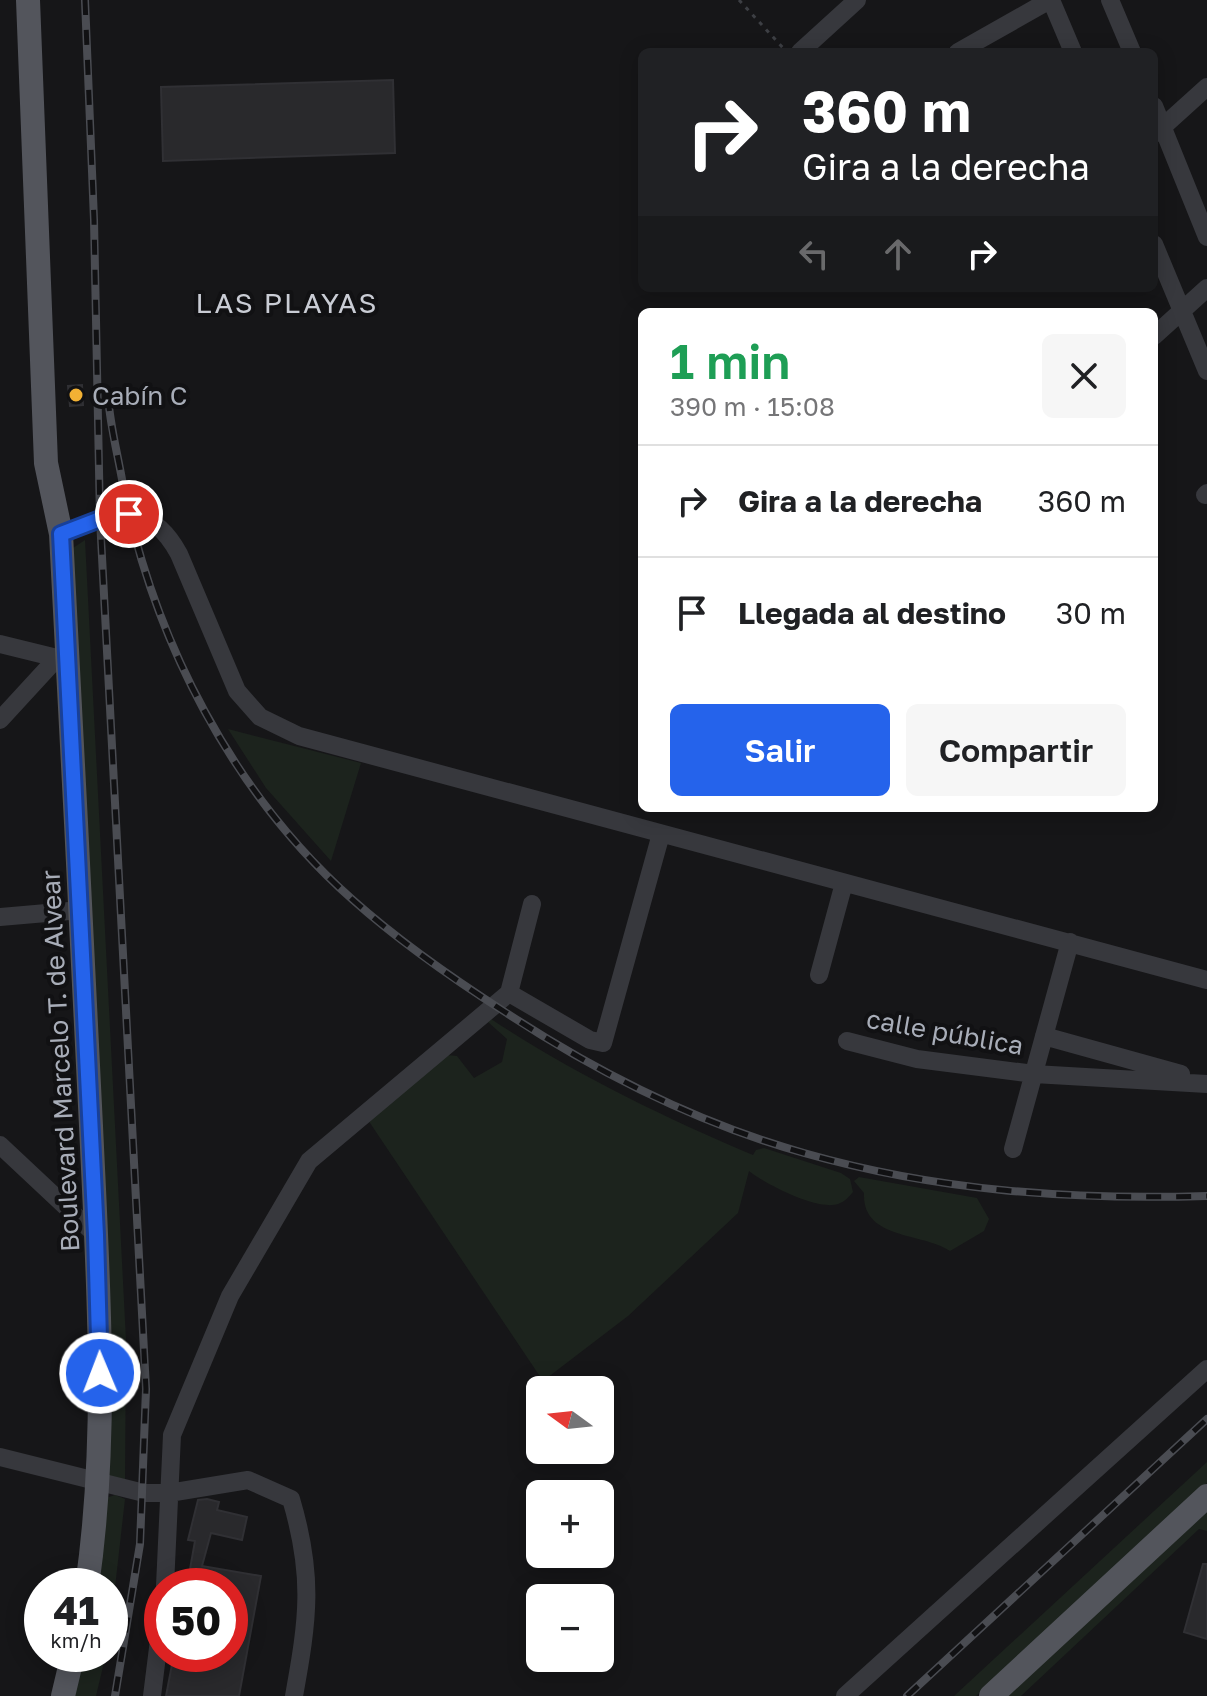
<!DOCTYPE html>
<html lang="es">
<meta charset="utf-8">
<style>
:root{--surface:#fff;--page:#f6f6f6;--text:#202124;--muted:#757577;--line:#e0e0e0;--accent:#2563eb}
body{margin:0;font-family:"Golos Text",sans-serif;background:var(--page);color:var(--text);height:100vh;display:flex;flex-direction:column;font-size:30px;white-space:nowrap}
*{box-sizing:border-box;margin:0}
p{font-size:26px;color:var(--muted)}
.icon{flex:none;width:44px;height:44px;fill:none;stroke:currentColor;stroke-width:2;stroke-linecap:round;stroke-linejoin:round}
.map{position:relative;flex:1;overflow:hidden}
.side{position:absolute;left:638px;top:308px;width:520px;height:504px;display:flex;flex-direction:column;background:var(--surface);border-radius:12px;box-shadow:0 4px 20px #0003}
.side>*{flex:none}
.banner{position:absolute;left:638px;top:48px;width:520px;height:244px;border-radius:12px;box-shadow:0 4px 20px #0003;background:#202124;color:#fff;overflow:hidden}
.needle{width:52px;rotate:285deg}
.buttons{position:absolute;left:526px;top:1376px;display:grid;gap:16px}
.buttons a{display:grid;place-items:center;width:88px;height:88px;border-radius:12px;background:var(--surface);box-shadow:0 4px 20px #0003;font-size:40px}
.speed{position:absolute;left:24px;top:1568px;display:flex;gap:16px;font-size:40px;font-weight:700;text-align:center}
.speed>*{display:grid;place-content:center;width:104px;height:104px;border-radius:50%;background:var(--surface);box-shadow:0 4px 20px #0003;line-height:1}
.speed small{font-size:20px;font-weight:400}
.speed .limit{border:12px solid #d22;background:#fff;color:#111}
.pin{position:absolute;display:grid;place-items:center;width:68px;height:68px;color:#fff;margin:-34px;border:4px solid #fff;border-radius:50%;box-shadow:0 2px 8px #0007}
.me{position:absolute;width:88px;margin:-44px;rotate:359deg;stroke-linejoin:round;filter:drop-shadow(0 0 6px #0008)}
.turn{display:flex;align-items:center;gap:28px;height:168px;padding:0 32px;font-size:36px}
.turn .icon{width:104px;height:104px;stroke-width:2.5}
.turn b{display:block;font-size:56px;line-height:68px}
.lanes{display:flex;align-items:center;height:76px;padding:0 32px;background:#0003;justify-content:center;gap:40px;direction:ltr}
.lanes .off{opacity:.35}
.round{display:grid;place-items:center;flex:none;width:84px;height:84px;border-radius:12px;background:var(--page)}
.headline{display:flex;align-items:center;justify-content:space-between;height:136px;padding:0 32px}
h1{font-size:48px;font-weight:600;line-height:60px;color:#1e9e55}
.action{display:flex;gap:16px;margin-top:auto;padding:16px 32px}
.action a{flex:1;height:92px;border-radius:12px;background:var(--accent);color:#fff;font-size:32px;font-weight:600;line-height:92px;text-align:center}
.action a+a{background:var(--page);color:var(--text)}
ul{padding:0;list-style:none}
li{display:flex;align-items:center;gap:24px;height:112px;padding:0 32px;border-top:2px solid var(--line)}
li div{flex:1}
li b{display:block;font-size:30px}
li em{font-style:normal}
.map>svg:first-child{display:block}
.green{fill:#1c231d}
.building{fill:#29292c;stroke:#303034;stroke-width:2}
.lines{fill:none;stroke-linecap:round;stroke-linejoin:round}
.path{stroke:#3d3f44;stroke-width:3;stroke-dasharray:4 6;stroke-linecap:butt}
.minor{stroke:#37383d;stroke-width:18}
.major{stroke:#53555c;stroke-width:24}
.rail-casing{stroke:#4a4c52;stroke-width:8}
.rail{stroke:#111113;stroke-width:5;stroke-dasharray:15;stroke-linecap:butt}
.route-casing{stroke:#184099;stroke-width:20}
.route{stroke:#2563eb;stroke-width:14}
.poi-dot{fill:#f2b134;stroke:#111113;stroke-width:3}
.labels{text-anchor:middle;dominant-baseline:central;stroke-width:8;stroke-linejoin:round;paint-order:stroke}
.poi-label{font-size:26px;fill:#a8adb8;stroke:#111113;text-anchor:start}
.street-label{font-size:26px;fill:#a8adb8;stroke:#111113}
.neighbourhood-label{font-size:28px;letter-spacing:2px;fill:#c9ccd4;stroke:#111113}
</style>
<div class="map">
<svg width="1207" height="1696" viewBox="0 0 1207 1696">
<rect width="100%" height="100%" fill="#161618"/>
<!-- green -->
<path class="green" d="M85,540l41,800 -1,142 -19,-3 -33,-931z
M228,729l133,34 -30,98 -65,-73z
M491,1019c84,55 170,97 262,136l3,-5 8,-2 77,25 9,6 3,13c-4,5 -9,10 -15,12 -21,7 -73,-20 -89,-33l-11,42 -110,103 -85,65 -175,-261 78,-65 11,1 17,22 28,-16 5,-23 -19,-17z
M859,1177l118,21 12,21 -5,12 -34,20c-29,-19 -88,-11 -86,-58l-10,-12z
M1207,1462v21l-231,213h-22z
M115,1495l10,4 -15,133v-46h-14l10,-88z
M1207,1508v23l-8,-2 -178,167h-15z
M83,1654h23l-10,42h-23z"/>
<!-- building -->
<path class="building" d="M393,80l2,73 -232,8 -2,-74z
M82,385l1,20 -13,1 -2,-20z
M207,1499l12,3 -2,8 30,7 -5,23 -31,-7 -9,33 59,10 -22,120h-73l8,-42h56v-68h-43l8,-45 -7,-1 10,-40z
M1203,1564h4v75l-23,-7z"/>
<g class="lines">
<!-- path -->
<path class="path" d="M739,0l45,49"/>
<!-- minor -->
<path class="minor" d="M1051,0l22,52
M1110,0l22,52
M800,52l57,-52
M958,52l92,-52
M1154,106l53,131
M1156,133l51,-46
M1154,244l53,127
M1154,336l53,-48
M1205,495l2,-2
M61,534c50,-20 87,-37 118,20l58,137 23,26 39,19 908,244
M0,644l57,14
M0,720l57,-62 10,-1
M0,917l81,-7
M819,975l25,-92
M509,993l81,47 13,3 58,-209
M1044,1036l137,38
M847,1041l70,18 117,15 173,10
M0,1145l96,90
M1013,1149l57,-207
M0,1457l144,36h25l79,-13 43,19c23,77 17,120 3,197
M165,1586l7,-151 58,-139 79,-135 200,-168 23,-89
M152,1696l10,-80
M845,1696l362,-327"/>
<!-- major -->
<path class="major" d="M28,0l18,463 15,71c10,197 21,395 30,592 7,153 18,308 -4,460
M63,1696l10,-42
M991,1696l216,-200"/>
<!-- rail casing -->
<g class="rail-casing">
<path id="rail" d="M85,0l9,220 6,299 46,870 -6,155 -25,152
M108,396c2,30 10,59 15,89 31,156 110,309 230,415 47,42 99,78 152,112 93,61 192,111 299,141 133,38 266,47 403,43
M907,1696l300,-277"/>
</g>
<!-- rail -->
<use href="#rail" class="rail"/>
</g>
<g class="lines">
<!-- route casing -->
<g class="route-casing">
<path id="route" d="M100,1373l-4,-138 -35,-701 39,-15 29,-5"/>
</g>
<!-- route -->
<use href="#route" class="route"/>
</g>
<!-- markers -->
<circle class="poi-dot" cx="76" cy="395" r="8"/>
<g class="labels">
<!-- poi labels -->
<g class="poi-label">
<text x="92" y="395">Cabín C</text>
</g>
<!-- street labels -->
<g class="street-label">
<text transform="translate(945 1032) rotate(10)">calle pública</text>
<text transform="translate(60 1061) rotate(-93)">Boulevard Marcelo T. de Alvear</text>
</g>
<!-- neighbourhood labels -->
<g class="neighbourhood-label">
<text x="287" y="302">LAS PLAYAS</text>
</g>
</g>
</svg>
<div class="buttons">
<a><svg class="needle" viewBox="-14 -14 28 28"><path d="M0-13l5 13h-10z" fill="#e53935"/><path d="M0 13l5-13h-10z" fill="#757577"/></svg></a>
<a>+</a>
<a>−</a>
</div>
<div class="speed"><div>41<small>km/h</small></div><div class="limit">50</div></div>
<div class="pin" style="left:129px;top:514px;background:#d93025"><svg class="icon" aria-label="arrive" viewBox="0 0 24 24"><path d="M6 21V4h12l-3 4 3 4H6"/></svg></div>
<svg class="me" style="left:100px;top:1373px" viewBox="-20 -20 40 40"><circle r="17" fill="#2563eb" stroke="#fff" stroke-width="3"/><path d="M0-11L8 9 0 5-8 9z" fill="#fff"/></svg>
<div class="banner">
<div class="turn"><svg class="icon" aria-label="right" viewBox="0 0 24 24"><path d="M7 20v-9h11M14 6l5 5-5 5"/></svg><div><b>360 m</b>Gira a la derecha</div></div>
<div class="lanes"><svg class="icon off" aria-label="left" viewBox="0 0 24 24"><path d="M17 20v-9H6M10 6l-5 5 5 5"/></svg><svg class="icon off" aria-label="ahead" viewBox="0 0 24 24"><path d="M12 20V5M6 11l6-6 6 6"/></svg><svg class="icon" aria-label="right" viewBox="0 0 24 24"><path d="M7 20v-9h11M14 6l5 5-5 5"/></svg></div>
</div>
<section class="side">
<div class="headline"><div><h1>1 min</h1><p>390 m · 15:08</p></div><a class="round"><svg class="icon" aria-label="close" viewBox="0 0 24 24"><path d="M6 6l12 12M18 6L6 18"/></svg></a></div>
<ul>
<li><svg class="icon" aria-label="right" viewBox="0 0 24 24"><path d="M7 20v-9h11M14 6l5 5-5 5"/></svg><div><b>Gira a la derecha</b></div><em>360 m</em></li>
<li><svg class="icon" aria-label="arrive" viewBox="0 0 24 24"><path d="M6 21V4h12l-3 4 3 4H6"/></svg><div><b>Llegada al destino</b></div><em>30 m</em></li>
</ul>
<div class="action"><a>Salir</a><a>Compartir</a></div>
</section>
</div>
